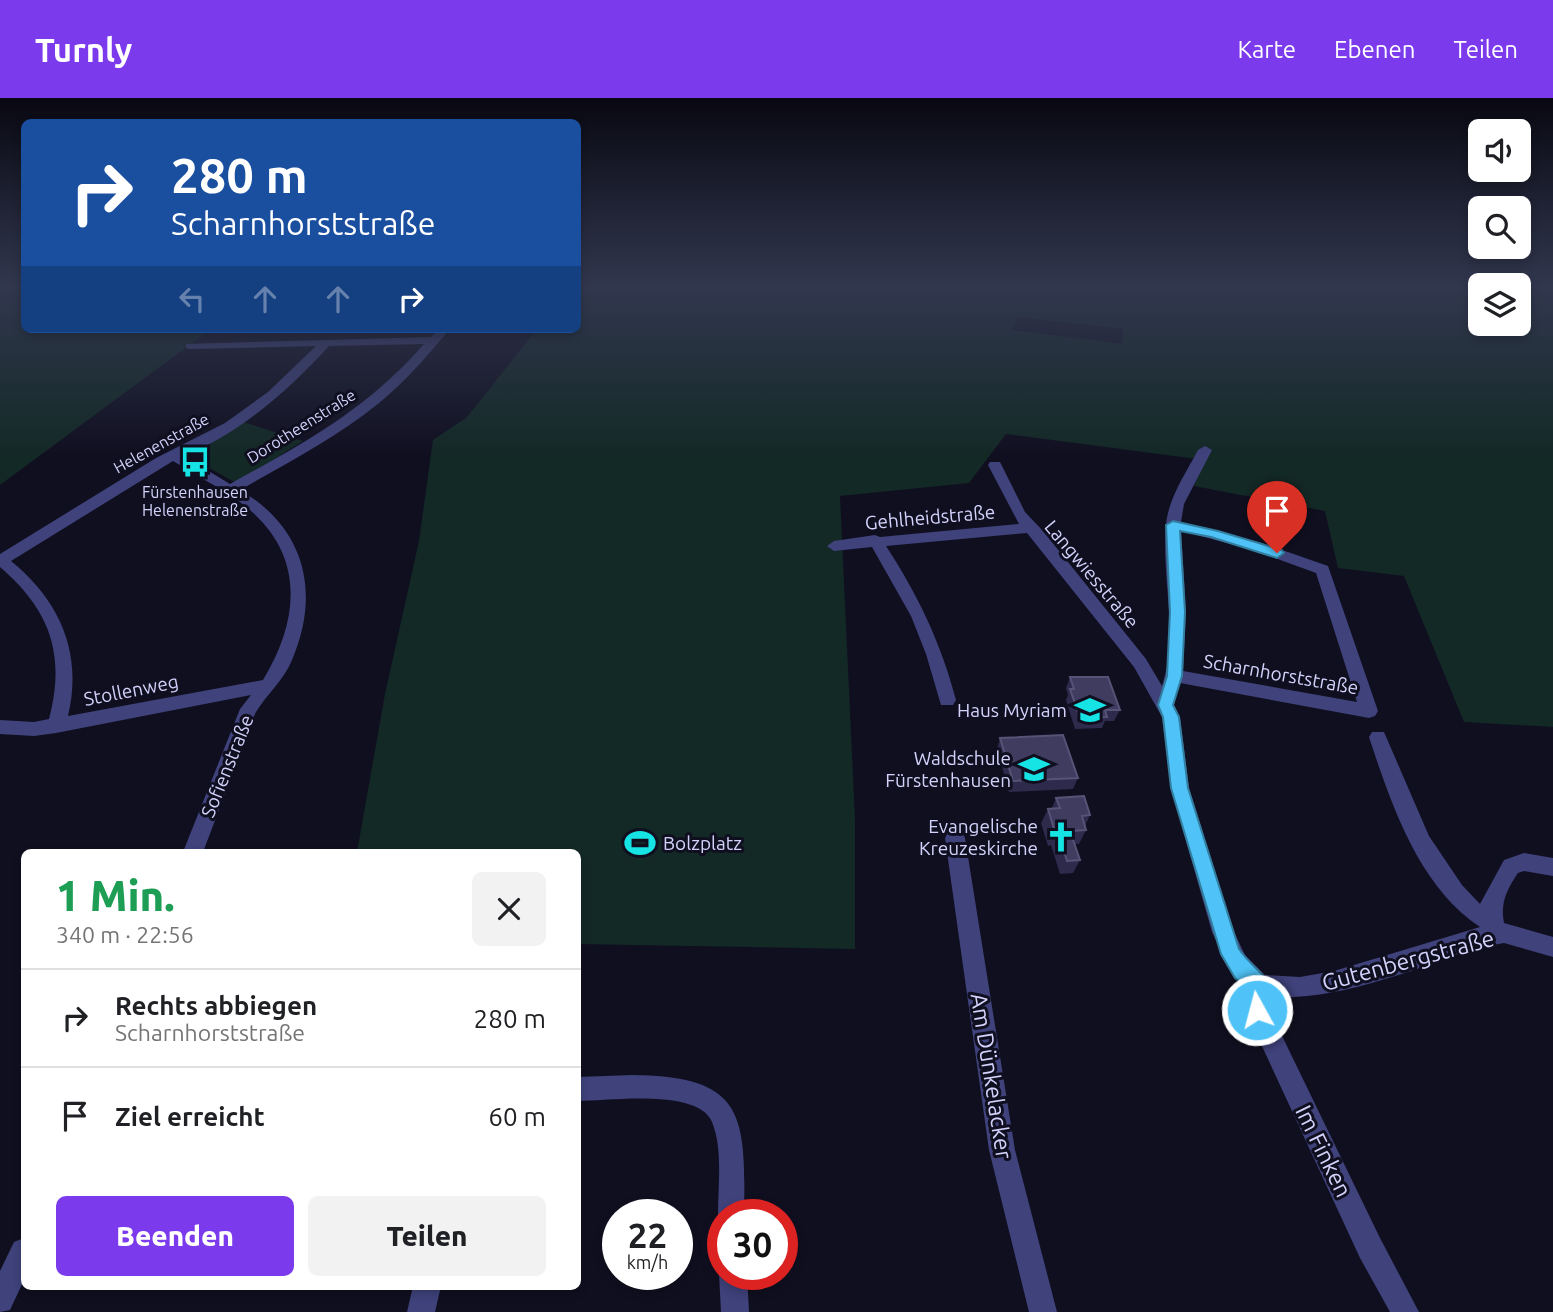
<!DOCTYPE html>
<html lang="de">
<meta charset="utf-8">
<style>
:root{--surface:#fff;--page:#f2f2f2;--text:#202124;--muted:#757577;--line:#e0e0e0;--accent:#7c3aed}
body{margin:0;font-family:Ubuntu,sans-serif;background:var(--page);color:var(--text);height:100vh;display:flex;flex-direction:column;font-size:26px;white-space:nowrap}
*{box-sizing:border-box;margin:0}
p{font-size:23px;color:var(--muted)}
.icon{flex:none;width:38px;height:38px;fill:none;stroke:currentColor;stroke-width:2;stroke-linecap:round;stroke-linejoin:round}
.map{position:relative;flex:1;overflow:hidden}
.panel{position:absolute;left:21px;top:751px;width:560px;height:441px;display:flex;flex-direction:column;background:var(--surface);border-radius:10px;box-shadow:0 4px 10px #0003}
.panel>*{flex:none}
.guide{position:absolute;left:21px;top:21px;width:560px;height:214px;border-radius:10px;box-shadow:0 4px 10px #0003;background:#1a4fa0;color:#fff;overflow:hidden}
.tools{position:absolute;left:1468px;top:21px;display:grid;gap:14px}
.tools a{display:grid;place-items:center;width:63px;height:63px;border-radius:10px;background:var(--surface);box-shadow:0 4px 10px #0003;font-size:35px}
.speed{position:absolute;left:602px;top:1101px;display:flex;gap:14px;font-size:35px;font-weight:700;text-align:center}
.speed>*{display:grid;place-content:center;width:91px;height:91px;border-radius:50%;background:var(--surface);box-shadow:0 4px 10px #0003;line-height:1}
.speed small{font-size:18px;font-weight:400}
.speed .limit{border:10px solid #d22;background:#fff;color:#111}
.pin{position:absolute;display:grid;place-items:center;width:60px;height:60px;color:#fff;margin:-72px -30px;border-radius:50% 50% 50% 0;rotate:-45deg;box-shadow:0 0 7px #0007}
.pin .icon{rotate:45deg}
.me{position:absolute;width:77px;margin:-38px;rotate:353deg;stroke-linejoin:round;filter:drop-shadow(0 0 5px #0008)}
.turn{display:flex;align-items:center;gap:24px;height:147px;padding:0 35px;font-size:32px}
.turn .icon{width:91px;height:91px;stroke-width:2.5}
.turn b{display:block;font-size:49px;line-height:60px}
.lanes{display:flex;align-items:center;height:66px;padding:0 35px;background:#0003;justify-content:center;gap:35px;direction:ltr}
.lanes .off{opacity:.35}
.round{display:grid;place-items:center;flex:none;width:74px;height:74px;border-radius:10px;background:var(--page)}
.overview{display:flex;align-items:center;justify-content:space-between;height:119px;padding:0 35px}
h1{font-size:42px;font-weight:800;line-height:52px;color:#1e9e55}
.cta{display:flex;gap:14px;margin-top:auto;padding:14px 35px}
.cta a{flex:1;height:80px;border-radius:10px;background:var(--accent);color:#fff;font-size:28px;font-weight:800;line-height:80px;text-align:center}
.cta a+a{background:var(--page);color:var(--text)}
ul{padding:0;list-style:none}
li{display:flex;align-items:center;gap:21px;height:98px;padding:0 35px;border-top:2px solid var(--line)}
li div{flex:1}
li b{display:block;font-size:26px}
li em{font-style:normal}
header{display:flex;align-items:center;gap:42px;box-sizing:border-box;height:98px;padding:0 35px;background:var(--accent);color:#fff}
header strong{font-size:33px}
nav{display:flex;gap:38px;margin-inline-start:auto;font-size:24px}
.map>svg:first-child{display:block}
.green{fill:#132926;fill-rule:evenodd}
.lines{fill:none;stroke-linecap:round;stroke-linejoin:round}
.minor{fill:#3f427b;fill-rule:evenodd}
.wall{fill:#2d2a4c}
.building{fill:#3f3c5f;stroke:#565377;stroke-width:2}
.route{fill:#4fc3f7;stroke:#337fa1;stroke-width:2}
.labels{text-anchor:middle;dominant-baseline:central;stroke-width:6;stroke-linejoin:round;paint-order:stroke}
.far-street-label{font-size:16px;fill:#d3d2fb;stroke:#100f20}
.far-poi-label{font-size:16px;fill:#d3d2fb;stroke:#100f20}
.street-label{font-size:19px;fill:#d3d2fb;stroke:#100f20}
.poi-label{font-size:19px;fill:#d3d2fb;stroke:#100f20;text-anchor:end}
.near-street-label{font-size:23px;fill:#d3d2fb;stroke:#100f20}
</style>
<header>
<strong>Turnly</strong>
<nav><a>Karte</a><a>Ebenen</a><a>Teilen</a></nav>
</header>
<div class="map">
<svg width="1553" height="1214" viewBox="0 0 1553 1214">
<rect width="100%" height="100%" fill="#100f20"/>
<!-- green -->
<path class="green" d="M0,188h24v43h187l-211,156z
M578,188h902v38h39v-38h34v441l-89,-5 -60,-146 -66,-8 -13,-57 -131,-25 11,-26 -199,-26 -37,49 -129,13 15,324v129l-277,-5v-92h-221l28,-158 34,-153 14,-101 34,-23 70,-88h41zM1018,219l105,12 -1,15 -110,-14z
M240,323l63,20 -67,42 -37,-21 9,-4 -6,-4 6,-5 -5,-3z"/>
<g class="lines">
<!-- minor -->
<path class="minor" d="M439,231h11c-22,26 -45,53 -71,74 -43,35 -92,60 -139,87 65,38 81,102 52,170 -8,20 -25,34 -36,52 -7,14 -11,31 -17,45 -12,32 -24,64 -36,95h-20l57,-143 11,-14 -195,38 -22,3 -34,-2v-14l34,2 15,-3c17,-65 1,-109 -49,-152v-13l156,-96 69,-35 43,-31 48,-46 -126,3 -4,-1v-4l245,-7zM424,246c-58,66 -118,98 -194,140l-46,-28c56,-23 104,-65 145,-110zM173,363c21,13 44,25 64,39 67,47 66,114 26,180l-195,36c15,-63 -8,-115 -57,-155z
M1205,348l7,4 -28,54 -3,18 78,20 69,24 50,145 -3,5 -6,2 -189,-35 -6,22 6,12 9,71 45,144 11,23 20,20 35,2 34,-6 146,-44c-61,-40 -89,-123 -111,-190l3,-5h12l45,104 33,49 18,19 24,-44 20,-7 29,5v18l-29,-5 -6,2c-11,16 -18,30 -14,50l49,14v20l-49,-14 -22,4c-67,21 -141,54 -212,50l-1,12 111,229 39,74h-29l-30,-54 -111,-240 -3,-8 3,-20 -19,-21 -18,-37 -41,-144 -9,-71 -28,-50 -107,-134 -141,13c32,49 55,97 70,154l-3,5h-12l-15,-51 -15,-38 -39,-69 -38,4 -7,-5 7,-5 41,-6 5,2 139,-13 -31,-59 2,-3h10l25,50 18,19 103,128 16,27c17,-53 -1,-110 4,-162 3,-27 20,-51 32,-74zM1181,433l69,18 66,24 41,129 -174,-31 3,-59z
M955,731l7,3 3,6 50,312 42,162h-28l-40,-162 -44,-312 3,-6z
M632,977c112,1 114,39 112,139h-21l-1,9 -4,-9c0,-29 5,-65 -6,-92 -14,-34 -104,-21 -134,-21v-24z
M24,1140v42l-14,30 -10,2v-41l14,-29z
M723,1168v8h24l2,38h-28l-2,-38z
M413,1188h28l-6,26h-28z"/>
</g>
<!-- wall -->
<path class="wall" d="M1070,579l50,33 -6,11h-9l-3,7 -27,1 -9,-29 2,-5 -2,-7z
M1000,640l78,40 -5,11 -64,3 -12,-43z
M1056,700l34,17 -5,11 1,4 -7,14h-4l5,16 -7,13 -13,1 -9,-29 -3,1 -7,-23 7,-14 4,-1z"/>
<!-- building -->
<path class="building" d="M1070,579h38l12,33h-15l2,7 -27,1 -10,-29h4z
M1063,637l15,43 -65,3 -13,-43z
M1084,698l6,19 -8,1 4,14 -16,1 10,29 -13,1 -9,-29h-3l-7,-23 12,-1 -4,-10z"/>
<!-- sky -->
<linearGradient id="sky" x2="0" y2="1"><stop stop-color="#090812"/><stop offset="0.53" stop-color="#31374e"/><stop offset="1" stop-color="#31374e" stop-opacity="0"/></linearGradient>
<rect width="1553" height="358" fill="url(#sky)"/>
<!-- route -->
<path class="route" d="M1173,423l45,10 64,19 2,3 -7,5 -66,-21 -31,-6 5,81 -3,64 -9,29 6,12 9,71 51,161c20,29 42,27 25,69l-7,3 -7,-3 -4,-8 4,-20 -15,-12 -14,-24 -50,-166 -8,-71 -5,-12 9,-29 3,-64 -4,-87z"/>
<!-- icons -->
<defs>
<g id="bus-bare" transform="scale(2.415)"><path d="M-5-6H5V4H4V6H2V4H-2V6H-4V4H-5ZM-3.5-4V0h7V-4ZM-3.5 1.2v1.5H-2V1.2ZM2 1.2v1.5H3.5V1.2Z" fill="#16e3e3" stroke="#100f20" stroke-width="2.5" paint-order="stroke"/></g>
<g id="school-bare" transform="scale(2.415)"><path d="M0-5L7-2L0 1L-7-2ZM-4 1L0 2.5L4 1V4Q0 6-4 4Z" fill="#16e3e3" stroke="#100f20" stroke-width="2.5" paint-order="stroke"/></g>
<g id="church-bare" transform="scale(2.415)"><path d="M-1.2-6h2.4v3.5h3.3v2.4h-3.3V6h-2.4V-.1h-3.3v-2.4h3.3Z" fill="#16e3e3" stroke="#100f20" stroke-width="2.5" paint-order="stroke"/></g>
<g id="stadium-bare" transform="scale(2.415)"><path d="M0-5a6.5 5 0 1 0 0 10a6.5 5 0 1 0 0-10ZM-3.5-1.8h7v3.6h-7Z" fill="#16e3e3" stroke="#100f20" stroke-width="2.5" paint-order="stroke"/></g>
</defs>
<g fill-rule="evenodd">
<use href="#bus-bare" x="195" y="364"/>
<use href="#school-bare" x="1090" y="612"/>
<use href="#school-bare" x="1034" y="671"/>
<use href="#church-bare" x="1061" y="739"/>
<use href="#stadium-bare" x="640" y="745"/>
</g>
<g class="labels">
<!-- far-street labels -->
<g class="far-street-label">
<text transform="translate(301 328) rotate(-32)">Dorotheenstraße</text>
<text transform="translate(161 345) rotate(-29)">Helenenstraße</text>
</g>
<!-- far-poi labels -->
<g class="far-poi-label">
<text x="195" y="394">Fürstenhausen<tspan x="195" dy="18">Helenenstraße</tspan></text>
</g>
<!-- street labels -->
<g class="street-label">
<text transform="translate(930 419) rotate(-5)">Gehlheidstraße</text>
<text transform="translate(1092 476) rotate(50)">Langwiesstraße</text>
<text transform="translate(1281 576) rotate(10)">Scharnhorststraße</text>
<text transform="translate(131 592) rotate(-11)">Stollenweg</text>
<text transform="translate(227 668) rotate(-68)">Sofienstraße</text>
</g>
<!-- poi labels -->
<g class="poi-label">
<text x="1067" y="612">Haus Myriam</text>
<text x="1011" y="660">Waldschule<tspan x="1011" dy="22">Fürstenhausen</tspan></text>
<text x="1038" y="728">Evangelische<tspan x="1038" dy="22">Kreuzeskirche</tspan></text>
<text x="663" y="745" text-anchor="start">Bolzplatz</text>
</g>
<!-- near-street labels -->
<g class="near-street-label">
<text transform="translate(1408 862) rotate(-15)">Gutenbergstraße</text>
<text transform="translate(992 978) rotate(81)">Am Dünkelacker</text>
<text transform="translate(1324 1053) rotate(64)">Im Finken</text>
</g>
</g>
</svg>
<div class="tools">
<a><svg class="icon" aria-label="sound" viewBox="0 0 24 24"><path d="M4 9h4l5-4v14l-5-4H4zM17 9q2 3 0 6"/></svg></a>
<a><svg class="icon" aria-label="search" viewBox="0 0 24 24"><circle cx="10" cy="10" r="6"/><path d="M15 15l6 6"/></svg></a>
<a><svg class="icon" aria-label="layers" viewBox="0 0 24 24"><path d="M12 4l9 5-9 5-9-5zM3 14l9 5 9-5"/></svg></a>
</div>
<div class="speed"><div>22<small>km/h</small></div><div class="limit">30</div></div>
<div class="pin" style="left:1277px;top:455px;background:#d93025"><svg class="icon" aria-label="arrive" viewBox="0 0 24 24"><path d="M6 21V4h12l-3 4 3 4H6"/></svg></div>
<svg class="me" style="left:1257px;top:912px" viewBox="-20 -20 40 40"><circle r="17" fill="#4fc3f7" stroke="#fff" stroke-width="3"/><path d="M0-11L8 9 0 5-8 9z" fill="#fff"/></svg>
<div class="guide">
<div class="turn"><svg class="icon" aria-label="right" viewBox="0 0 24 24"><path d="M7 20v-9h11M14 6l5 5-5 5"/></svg><div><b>280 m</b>Scharnhorststraße</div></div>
<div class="lanes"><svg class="icon off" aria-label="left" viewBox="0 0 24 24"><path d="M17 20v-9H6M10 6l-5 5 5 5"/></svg><svg class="icon off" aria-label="ahead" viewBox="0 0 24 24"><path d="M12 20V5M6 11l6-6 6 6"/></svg><svg class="icon off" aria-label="ahead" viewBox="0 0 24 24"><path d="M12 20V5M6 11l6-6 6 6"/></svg><svg class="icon" aria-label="right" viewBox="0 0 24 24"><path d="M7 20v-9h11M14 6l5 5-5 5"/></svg></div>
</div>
<section class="panel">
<div class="overview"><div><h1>1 Min.</h1><p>340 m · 22:56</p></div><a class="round"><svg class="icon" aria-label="close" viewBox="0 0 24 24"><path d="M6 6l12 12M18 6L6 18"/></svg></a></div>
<ul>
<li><svg class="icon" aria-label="right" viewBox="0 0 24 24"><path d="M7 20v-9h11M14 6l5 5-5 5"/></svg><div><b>Rechts abbiegen</b><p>Scharnhorststraße</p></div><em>280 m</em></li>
<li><svg class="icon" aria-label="arrive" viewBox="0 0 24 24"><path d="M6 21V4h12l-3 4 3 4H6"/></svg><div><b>Ziel erreicht</b></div><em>60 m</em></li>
</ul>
<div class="cta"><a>Beenden</a><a>Teilen</a></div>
</section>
</div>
